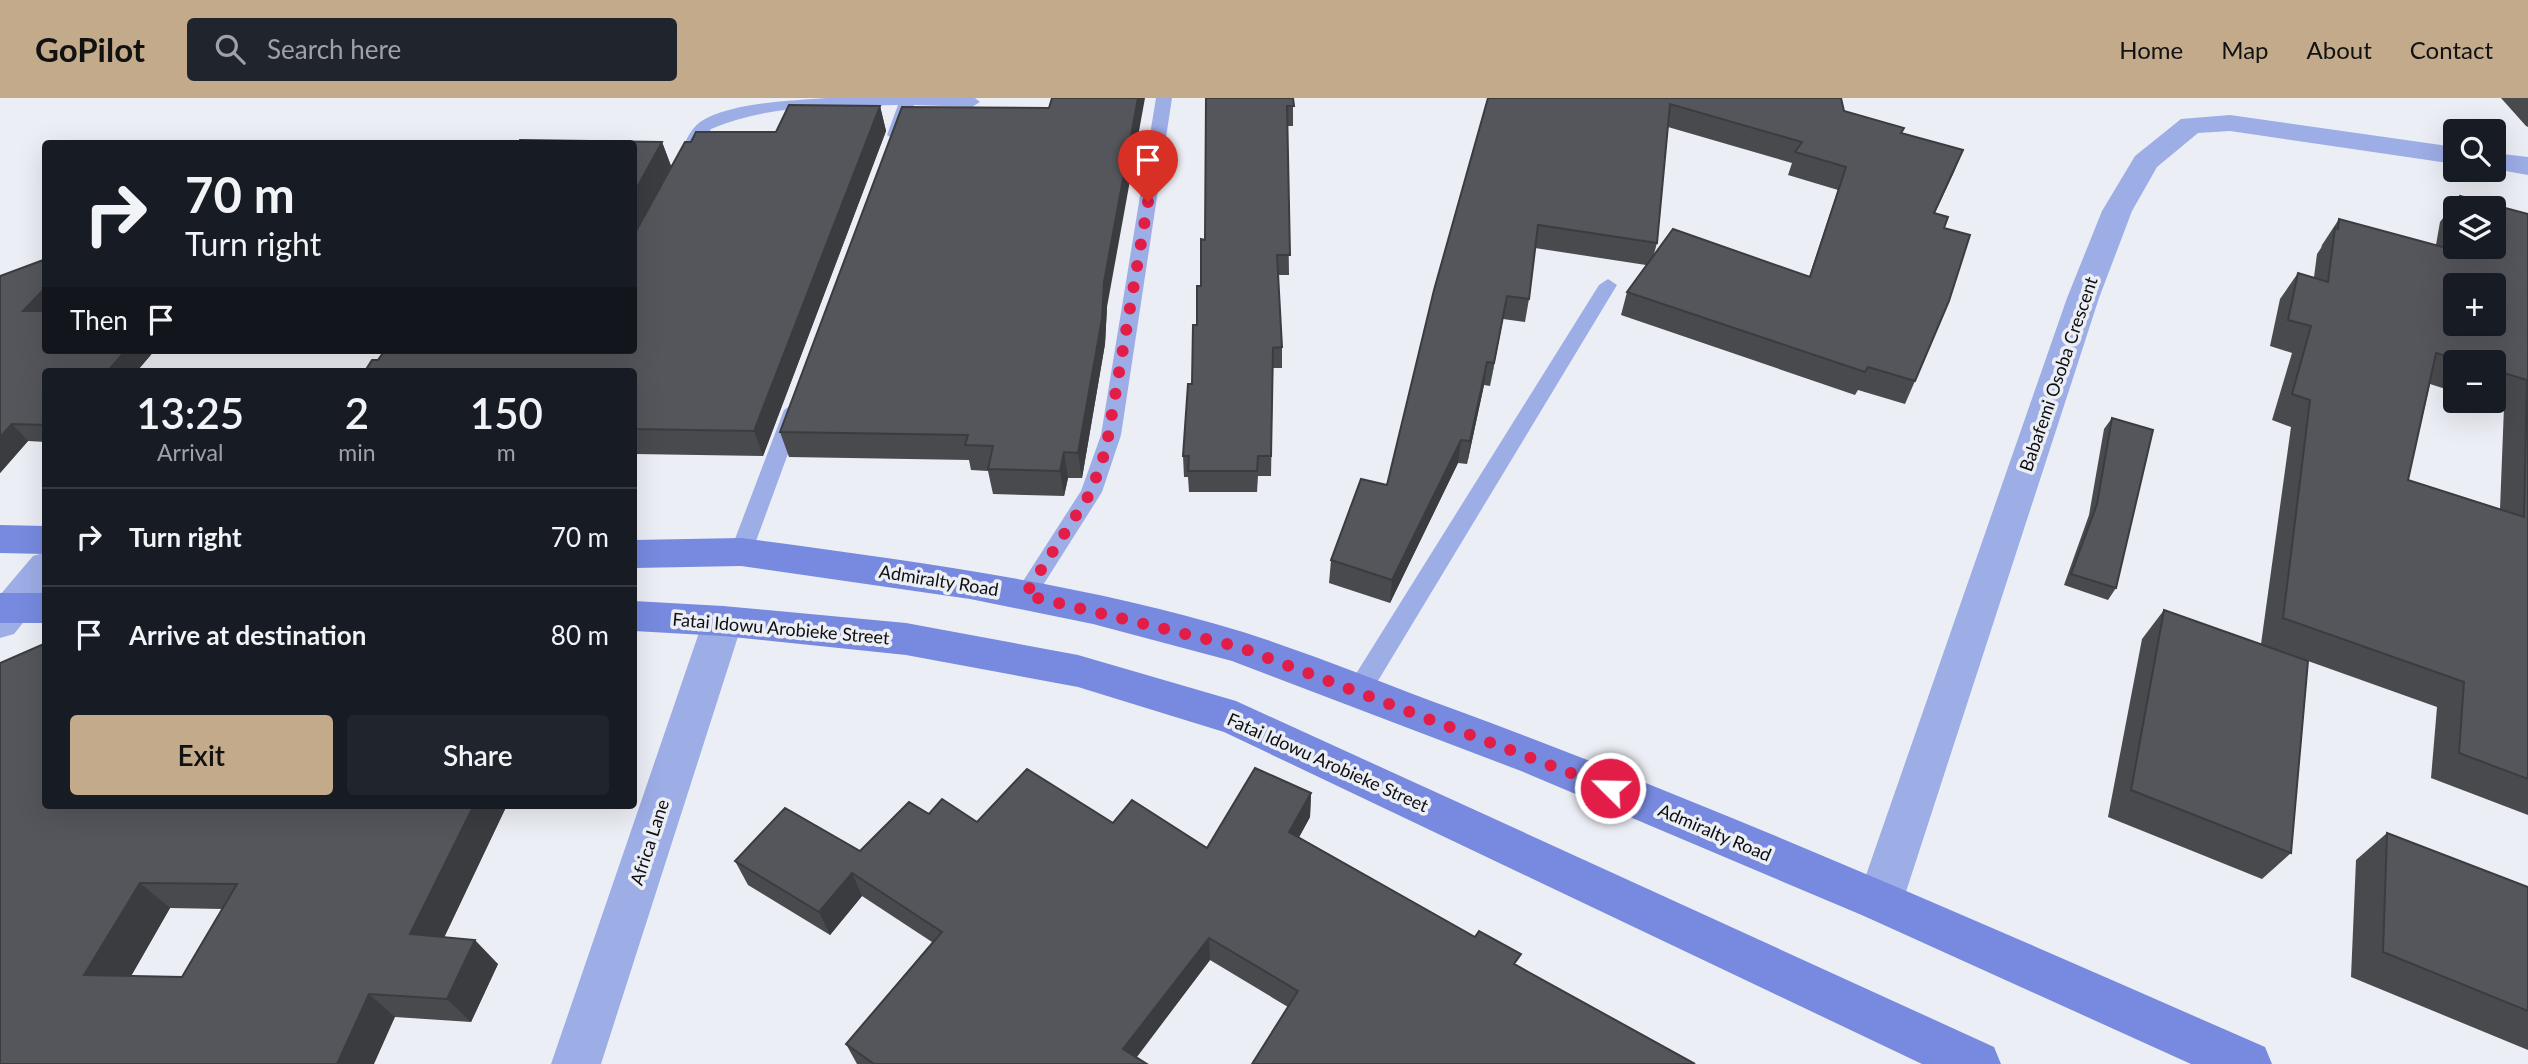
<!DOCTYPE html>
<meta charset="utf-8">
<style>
:root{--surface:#171b24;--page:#20242c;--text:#f1f3f6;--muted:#9ea1a6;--line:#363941;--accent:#c3aa8b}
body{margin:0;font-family:Lato,sans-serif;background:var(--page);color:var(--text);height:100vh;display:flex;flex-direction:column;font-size:26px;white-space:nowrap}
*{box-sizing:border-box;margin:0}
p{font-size:23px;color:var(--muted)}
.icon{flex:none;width:38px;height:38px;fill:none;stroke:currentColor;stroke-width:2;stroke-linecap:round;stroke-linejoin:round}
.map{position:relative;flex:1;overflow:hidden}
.drawer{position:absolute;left:42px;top:270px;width:595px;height:441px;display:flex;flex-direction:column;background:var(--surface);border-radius:7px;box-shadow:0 7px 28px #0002}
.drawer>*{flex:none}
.top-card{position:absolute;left:42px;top:42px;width:595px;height:214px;border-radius:7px;box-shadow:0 7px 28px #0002;background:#171b24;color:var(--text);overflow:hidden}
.buttons{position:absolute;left:2443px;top:21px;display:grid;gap:14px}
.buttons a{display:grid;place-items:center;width:63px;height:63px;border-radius:7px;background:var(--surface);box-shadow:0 7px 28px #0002;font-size:35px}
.pin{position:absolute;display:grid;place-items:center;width:60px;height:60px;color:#fff;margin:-72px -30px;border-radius:50% 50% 50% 0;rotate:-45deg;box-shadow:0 0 7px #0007}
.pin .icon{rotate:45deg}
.me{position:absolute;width:77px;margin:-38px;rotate:293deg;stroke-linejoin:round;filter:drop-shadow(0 0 5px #0008)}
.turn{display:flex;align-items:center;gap:24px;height:147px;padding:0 28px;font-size:32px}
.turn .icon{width:91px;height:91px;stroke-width:2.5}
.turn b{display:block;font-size:49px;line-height:60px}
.then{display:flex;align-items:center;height:66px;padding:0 28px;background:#0003;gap:14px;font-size:26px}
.eta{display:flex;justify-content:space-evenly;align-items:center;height:119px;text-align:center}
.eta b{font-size:42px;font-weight:600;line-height:49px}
.primary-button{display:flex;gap:14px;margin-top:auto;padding:14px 28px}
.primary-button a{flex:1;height:80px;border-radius:7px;background:var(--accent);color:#111;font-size:28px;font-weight:600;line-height:80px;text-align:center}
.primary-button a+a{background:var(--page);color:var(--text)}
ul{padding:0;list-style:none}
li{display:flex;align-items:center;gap:21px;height:98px;padding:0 28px;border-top:2px solid var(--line)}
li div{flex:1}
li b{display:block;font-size:26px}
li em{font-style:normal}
header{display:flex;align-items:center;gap:42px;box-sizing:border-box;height:98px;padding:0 35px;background:var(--accent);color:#111}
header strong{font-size:33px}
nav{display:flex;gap:38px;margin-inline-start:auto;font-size:24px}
.search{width:490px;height:63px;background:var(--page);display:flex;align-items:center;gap:18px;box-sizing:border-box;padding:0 24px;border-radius:7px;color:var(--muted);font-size:26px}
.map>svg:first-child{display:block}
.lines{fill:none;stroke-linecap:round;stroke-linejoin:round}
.lane{fill:#9dade6;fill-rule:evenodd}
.street{fill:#9dade6;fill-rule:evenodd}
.secondary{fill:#778adf;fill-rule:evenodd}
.wall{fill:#484a4e;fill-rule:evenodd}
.shaded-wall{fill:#3b3c40}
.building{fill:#54565b;stroke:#3b3c40;stroke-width:2;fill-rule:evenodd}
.route{stroke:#e11d48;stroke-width:12;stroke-dasharray:0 21.6}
.labels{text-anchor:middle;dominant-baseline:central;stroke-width:7;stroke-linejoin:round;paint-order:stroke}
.street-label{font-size:18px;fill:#0d0e10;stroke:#eceef5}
</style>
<header>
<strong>GoPilot</strong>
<div class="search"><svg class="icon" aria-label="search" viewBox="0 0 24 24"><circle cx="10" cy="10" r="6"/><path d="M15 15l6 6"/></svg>Search here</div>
<nav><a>Home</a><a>Map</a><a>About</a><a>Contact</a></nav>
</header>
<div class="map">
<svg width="2528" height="966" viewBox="0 0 2528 966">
<rect width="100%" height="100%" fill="#eceef5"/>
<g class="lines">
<!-- lane -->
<path class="lane" d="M827,0h148l5,4 -8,5 -58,-2 -11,30 -8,5 -8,-5 11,-30c-61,1 -130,-1 -187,24l-19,34h-12l-2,-4c5,-12 11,-29 22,-37 31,-20 90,-21 127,-24z
M1156,0h16l-51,337 -19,57 -69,109 -8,3 -8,-3 -3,-6 67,-104 20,-56z
M1608,181l9,6 -250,414 -9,3 -9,-3 -3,-7 3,-7 250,-400z
M794,305l10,7 -52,142 -3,6h-16l-3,-6 54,-142z"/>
<!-- street -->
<path class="street" d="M2230,17l225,32v17l-225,-33 -32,2 -41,34 -25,44 -33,87 -196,603 -7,15 -16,6 -16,-6 -7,-15 210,-603 35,-87 33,-55 46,-37z
M2494,55l34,4v18l-34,-6z
M46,454v42l-32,40 -14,4v-43l33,-39z
M723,508l14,4 6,11 -142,443h-50l152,-443 6,-11z"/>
<!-- secondary -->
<path class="secondary" d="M0,427l46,1v28l-46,-1z
M741,440c169,23 338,44 502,94 72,23 142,52 213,78 274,101 541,220 809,337l7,17h-81l-327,-148 -343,-145 -289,-110 -139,-37 -123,-25 -229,-33 -107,2v-28z
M0,495h46v30h-46z
M634,503l89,5 183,17 172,32 158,46 758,346 7,17h-79l-698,-332 -146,-45 -172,-32 -183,-19 -89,-5z"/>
</g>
<!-- wall -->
<path class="wall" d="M1206,0h87v28h-6l2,149h-11l4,72v21h-9l-2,108h-13l-1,16h-68l-1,-15h-4l-1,-21 9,-72 13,-144z
M1488,0h353l3,13 58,22 61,17 -29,64 10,14 -29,153 -10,23 -47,-14 -3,5 -234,-80 6,-23 19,-27 -111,-17 -6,51 -4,23 -22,-3 -13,67 -6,-1 -17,79 -9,-1 -68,140 -61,-20 2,-23 56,-75zM1668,29l124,36 -4,12 50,15 -29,87 -155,-23 3,-11z
M2501,0h27v29l-2,-1z
M789,7l91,1 6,25 -123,325 -129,-2v-83h-269l7,-11h6l7,-10h249v-206h-116l2,-4 142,2 9,24 -35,66 49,-90h6l5,-10h80z
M1049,10l58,199 -2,37 -23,134h-14l-4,18 -71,-2 -5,-23 -17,-1 -2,-10 -180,-3 -9,-25z
M2460,98l68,18v601l-97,-37 6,-71 -129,-46 -17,192 -29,26 -154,-62 34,-178 22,-29 97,34 30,-217 -19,-7 20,-67 -22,-7 10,-47 18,-26 16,4 3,-23 4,-6 1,-3 17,-26 97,26 4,-23zM2455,110h39l-39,39zM2455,264h39v39h-10l20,6 -4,102 -92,-29 22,-96 25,8z
M0,178l46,74h109l-18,21h-91v71l-18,-1 -28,32z
M2112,320l4,170 -8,12 -44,-15 25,-70 15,-86z
M1311,695l-1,24 -11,20 176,100 46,17 -233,53 -78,-47 -73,97 10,7h-290l-11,-20 86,-102 -70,-46 -32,39 -82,-50 -13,-24 125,-10 69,-37 48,8 136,1 94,25z
M46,707h461l-63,132 54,27 -27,58 -76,-5 -395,47zM170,810l52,1 -40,68 -51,-1z
M2387,735l141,54v163l-177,-73 5,-117z"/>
<!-- shaded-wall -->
<path class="shaded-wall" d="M1138,0h7l-38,209 -2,37 -23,134 -4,-25 26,-171z
M880,8l6,25 -123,325 -9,-25z
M662,44l9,24 -37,70v-43z
M1963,52l-9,22 -30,64 10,-23z
M46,189v32l-23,-8z
M1507,198l-4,23 -13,67 4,-23z
M126,252h29l-18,21h-29z
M1487,264l-3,23 -17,79 3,-23z
M12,326l16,17 -28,32v-36z
M1461,342l-3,23 -68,140 2,-23z
M1064,354l4,26 -4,18 -4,-25z
M1311,695l-1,24 -21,39v-24z
M474,707h33l-73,154 -24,-25z
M852,775l10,23 -32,39 -11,-23z
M140,785l30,25 -52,91 -34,-24z
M1209,840l1,22 -79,104 -8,-15z
M475,842l23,24 -27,58 -24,-23z
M369,896l26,23 -21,47h-37z"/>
<!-- building -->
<path class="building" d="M1052,0h86l-34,184 -2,37 -24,134 -14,-1 -4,19 -72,-2 5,-23 -28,-1 3,-10 -188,-3 122,-325 147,1z
M1206,0h87l1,8h-7l3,149h-13l5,92 -9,1 -2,108h-13l-1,15h-69l1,-15h-6l5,-72h4l1,-59h4v-39h4v-47l4,1z
M1488,0h353l3,13 60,17 -3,5 62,17 -29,63 14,4 -4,11 26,7 -21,66 -34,80 -47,-14 -3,5 -238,-80 46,-63 137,48 36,-110 -51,-15 7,-10 -132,-38 -13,139 -119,-18 -9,74 -22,-3 -13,67 -7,-1 -17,79 -9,-1 -69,140 -61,-20 30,-81 26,6 47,-195z
M789,7l91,1 -126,325 -120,-2v-58h-269l7,-11h6l7,-10h249v-116l1,-1 50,-91h6l5,-10h80z
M520,42l142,2 -28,51v-49h-116z
M2460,98l68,18v565l-69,-26 5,-71 -181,-64 27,-218 -18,-6 19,-68 -23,-6 10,-47 30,9 7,-54 3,1 1,-10 111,30 5,-29v27h39v-39h-37zM2455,187h39v39h-39zM2436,255l30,9h28v8l33,10 -3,137 -116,-37z
M46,161v28l-23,24h23v39h80l-18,21h-62v54l-34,-1 -12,13v-161z
M2112,320l41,12 -37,158 -45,-14 26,-70z
M2164,512l144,51 -17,192 -160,-63z
M46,545v162h428l-64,129 65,6 -28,59 -78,-5 -32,70h-337v-401zM140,785l97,1 -55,93 -98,-2z
M1255,670l56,25 -22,39 186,105 4,-6 42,23 -7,10 181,100h-443l46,-73 -89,-53 -86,111 24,15h-273l-28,-20 96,-112 -90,-59 -33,39 -84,-51 50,-53 75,43 49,-49 20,12 13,-15 35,23 50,-53 86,54 19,-23 75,48z
M2387,735l141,54v124l-145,-59z"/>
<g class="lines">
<!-- route -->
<path class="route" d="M1148,104l-42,247 -15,43 -66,103 214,52 371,141"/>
</g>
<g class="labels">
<!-- street labels -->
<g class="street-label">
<text transform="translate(2058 276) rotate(-71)">Babafemi Osoba Crescent</text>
<text transform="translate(939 482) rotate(9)">Admiralty Road</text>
<text transform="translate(781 530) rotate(5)">Fatai Idowu Arobieke Street</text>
<text transform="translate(1328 664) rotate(24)">Fatai Idowu Arobieke Street</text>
<text transform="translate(1715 734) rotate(23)">Admiralty Road</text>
<text transform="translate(649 744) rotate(-72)">Africa Lane</text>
</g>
</g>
</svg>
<div class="buttons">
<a><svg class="icon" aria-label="search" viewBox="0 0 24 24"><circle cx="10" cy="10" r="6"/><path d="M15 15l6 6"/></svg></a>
<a><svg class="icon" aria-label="layers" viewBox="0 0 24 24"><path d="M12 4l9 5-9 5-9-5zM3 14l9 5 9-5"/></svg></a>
<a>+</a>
<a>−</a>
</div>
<div class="pin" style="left:1148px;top:104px;background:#d93025"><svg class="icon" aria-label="arrive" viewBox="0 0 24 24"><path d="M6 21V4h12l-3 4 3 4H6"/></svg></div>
<svg class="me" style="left:1610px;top:690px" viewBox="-20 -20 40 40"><circle r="17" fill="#e11d48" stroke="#fff" stroke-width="3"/><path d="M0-11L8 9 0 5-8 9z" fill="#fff"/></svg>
<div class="top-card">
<div class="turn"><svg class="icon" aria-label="right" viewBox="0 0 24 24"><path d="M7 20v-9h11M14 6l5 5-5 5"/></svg><div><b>70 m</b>Turn right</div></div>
<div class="then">Then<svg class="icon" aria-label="arrive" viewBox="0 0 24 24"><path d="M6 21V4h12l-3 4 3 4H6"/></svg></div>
</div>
<section class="drawer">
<div class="eta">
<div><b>13:25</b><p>Arrival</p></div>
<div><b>2</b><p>min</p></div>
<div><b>150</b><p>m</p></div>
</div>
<ul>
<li><svg class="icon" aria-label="right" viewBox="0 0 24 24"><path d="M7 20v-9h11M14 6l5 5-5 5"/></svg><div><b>Turn right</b></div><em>70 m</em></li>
<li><svg class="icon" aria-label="arrive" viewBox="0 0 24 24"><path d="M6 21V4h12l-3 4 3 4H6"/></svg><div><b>Arrive at destination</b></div><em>80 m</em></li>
</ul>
<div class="primary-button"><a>Exit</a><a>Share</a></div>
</section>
</div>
